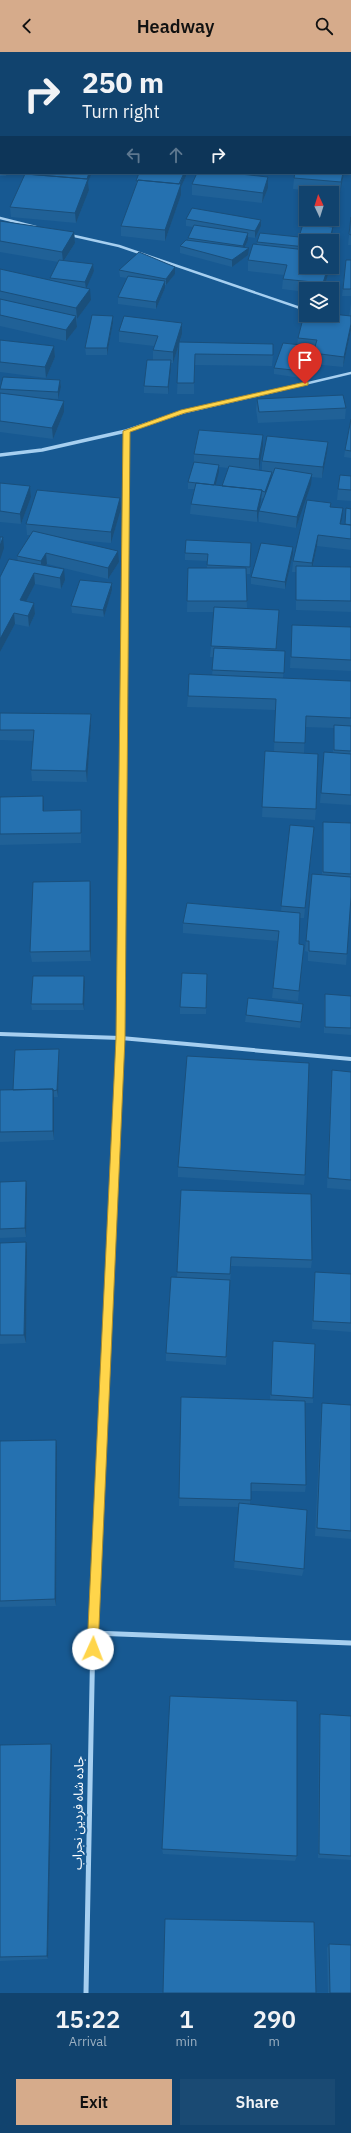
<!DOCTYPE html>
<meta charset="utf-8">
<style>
:root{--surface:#11436e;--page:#1a4a73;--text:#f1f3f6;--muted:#9cb0c2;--line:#305c81;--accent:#d6ab8b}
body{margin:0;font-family:"IBM Plex Sans","Noto Sans Arabic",sans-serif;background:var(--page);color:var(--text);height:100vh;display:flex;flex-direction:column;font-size:15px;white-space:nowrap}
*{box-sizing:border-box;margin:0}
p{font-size:13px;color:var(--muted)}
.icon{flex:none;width:22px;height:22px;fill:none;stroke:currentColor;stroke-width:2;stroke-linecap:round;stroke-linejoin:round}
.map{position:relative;height:1941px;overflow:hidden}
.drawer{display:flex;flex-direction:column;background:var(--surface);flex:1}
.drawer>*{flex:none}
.banner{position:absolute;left:0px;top:0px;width:351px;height:122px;box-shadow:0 2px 6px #0003,0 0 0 1px var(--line);background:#11436e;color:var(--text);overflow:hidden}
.needle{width:26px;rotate:356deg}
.fabs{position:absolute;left:299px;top:134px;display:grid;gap:8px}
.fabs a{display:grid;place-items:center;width:40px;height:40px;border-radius:0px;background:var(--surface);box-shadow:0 2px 6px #0003,0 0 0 1px var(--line);font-size:20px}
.pin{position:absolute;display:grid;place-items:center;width:34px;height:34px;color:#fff;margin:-41px -17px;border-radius:50% 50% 50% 0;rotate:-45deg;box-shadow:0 0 4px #0007}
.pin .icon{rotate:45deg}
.me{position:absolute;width:44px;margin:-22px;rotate:2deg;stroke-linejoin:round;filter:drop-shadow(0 0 3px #0008)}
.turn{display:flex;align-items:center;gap:14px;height:84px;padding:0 16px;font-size:18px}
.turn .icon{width:52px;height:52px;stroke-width:2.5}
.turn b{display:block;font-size:28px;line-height:34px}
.lanes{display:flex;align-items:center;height:38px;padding:0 16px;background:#0003;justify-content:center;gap:20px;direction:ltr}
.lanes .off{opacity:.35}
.eta{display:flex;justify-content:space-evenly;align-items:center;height:68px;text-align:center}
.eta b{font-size:24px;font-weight:600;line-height:28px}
.primary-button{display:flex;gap:8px;margin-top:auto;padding:8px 16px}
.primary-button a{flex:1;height:46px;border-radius:0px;background:var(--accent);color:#111;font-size:16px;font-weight:600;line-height:46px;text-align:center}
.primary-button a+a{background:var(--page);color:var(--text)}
header{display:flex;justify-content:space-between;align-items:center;height:52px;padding:0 16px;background:var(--accent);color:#111;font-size:18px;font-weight:600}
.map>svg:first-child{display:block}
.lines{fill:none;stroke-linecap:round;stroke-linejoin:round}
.street-far3{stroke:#a6cff0;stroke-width:2.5}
.street-far2{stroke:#a6cff0;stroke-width:3.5}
.street-far1{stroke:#a6cff0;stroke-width:4}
.street{stroke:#a6cff0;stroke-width:5}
.wall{fill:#206197;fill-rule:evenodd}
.shaded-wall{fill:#1a4f7b}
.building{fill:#2571b0;stroke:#1a4f7b}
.route{fill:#ffd54a;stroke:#a68a30}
.labels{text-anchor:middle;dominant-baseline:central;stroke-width:4;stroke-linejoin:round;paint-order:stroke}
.near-street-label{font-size:13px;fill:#fff;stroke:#175992}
</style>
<header><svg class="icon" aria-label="back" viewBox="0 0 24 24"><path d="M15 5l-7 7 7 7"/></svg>Headway<svg class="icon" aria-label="search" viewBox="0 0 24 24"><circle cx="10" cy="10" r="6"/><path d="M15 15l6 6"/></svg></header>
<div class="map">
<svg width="351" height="1941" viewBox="0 0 351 1941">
<rect width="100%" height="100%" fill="#175992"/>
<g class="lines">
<!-- street-far3 -->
<path class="street-far3" d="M0,89l1,-3
M0,166l36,9
M70,183l49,11 187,64
M279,338l72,-17"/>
<!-- street-far2 -->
<path class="street-far2" d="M0,403l42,-5 84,-19
M123,759l3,-380 57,-19 100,-23"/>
<!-- street-far1 -->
<path class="street-far1" d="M0,982l121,4 230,21
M107,1285l14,-299 2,-228"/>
<!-- street -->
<path class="street" d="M93,1581l258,10
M86,1941l7,-360 14,-297"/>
</g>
<!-- wall -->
<path class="wall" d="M0,102h1v19h6l-1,3h-6z
M295,121h49l-4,20 -47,-4 1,-11z
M91,123l-3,7 1,8 -13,33 -65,-6 -1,-10z
M186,124l-5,11v8l-16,46 -44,-5v-10l15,-40v-5z
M192,132l76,4 -6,15 -70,-8z
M351,165v28h-3z
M186,167l75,7 -6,12 -7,-1v3l-3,7 3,8 -16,12 -52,-14v-7l8,-6v-2l5,-11 -7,-1z
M0,169l74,11 1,11 -11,18 29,3 1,7 -8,17 5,12 -14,19v8l-11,14 -66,-15v-57l50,11v-2l8,-16 -58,-10z
M299,185h33l-26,4v26h24l-6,22h-18v3l-24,-3 1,-10 1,-4 -36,-4v-11l9,-15v-3z
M346,208h5v36h-9z
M119,218l56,4 -9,11h-1v3l-9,21 -38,-5v-7l9,-19 -7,-1z
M351,251v27l-8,37 -31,-3 2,-13h-4v2l-9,25 -27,-4v-6l23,-23 1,-7 51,-22z
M113,271l-6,32h-21l-1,-7z
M182,271v11l-2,8 93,13 -1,11 -78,-1v29h-17l2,-51 -6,20h-2l-3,31 -24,-1v-7l9,-26v-10l1,-4 -35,-4v-11z
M0,288l54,6 1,11 -9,21 -46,-6z
M60,328l1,7 -3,12 -19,-1 25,3v11l-11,27 -53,-7v-43z
M257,347l89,9 -1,11 -87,4 -2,-13z
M351,367v39l-7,-1 1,-7z
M263,383v11l-4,24 3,1v-10l65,-8 -5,25 -11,-1v8l-15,43 -37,-6v-11l5,-12 -2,-1 -5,24 -67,-8 1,-10 3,-15h-6v-7l6,-18v-10zM219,415l9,1 -6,17h-6l3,-13z
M351,424v25l-14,-1 1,-11z
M0,431l30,3 1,11 -10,27 -21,-2z
M330,455l12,12 -1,5h3l7,-15v41l-34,-4 -4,20 38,1v45l-55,-2v-38h-4l1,-11z
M121,457l-10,34 -46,-4 54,23 -11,17 -61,-15 -1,2 19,14 -4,9 -26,-5 -9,17 8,2 1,11 -6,13 -14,-3 -15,28 18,-91 -1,-5 14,-21h-4l-1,-11z
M251,491l-1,31h-4l1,34 32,2 -3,41h9l-2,27 68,3v124l-31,-2 4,-51 9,1 1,-25 -29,-1 -1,26 12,56 -1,11 -53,-3 3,-66h9l1,-41 -88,-3 1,-11 24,-21 2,-18h-4l1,-11 3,-34h-27l1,-44h19v-7l-22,-1v-7z
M293,502l-8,35 -34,-5v-7z
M112,531v7l-8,27 -32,-4 -1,-7z
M292,573l59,2v44l-61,-3z
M0,661l91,12 -4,57 -55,-1 -1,-11 2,-29 -33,-1z
M0,745l44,10v3h37v33l-81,2z
M323,770l28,1v74l-4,57 -1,11 -38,-4v-9l-3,-1 7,-77 10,1v-42z
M290,773l24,2 -10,91h-4l-1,26 5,1 -6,56 -26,-3 6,-57 -95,-8v-10l98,-12z
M91,839v70l-59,1 -2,-10z
M207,922l-1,40h-26v-7z
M85,930l-1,28h-52l-1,-6z
M325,942l26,2v39l-27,-2v-32z
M303,952l-3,24 -55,-6 1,-7z
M59,997v7l-1,41h-4v43l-54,2v-52h13z
M332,1018l19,2v118l-24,-2 4,-108z
M178,1115l127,8 -1,10 -126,-8z
M0,1130l27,8 -1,47 -26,1z
M181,1138l131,70 -1,8 -80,-2 -5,99 -60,-4v-8l11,-76z
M0,1191l27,8 -1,92 -26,1z
M315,1220l36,2v58l-39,-3 2,-49z
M273,1289l40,57v5h-8l1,82 -1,7 -54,-1 -1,13 54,65 -2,7 -68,-8 5,-61 -60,-1 2,-109 89,3z
M322,1351l29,2v134l-36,-3 6,-124z
M0,1389l57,6 -1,159 -56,1z
M320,1662l31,2v144l-33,-2 1,-138z
M51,1692l1,6 -4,209 -48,2v-216z
M162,1797l135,7 -2,5 -132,-7z
M329,1892l22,49h-23l-1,-45z"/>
<!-- shaded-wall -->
<path class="shaded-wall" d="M89,121h2v2l-3,7 1,8 -13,33 -1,-10z
M184,121h2v3l-5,11v8l-16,46v-11l14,-44z
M343,121h1l-4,20 1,-11z
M268,125v11l-6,15 1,-10z
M261,168v6l-6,12v-7z
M333,175l-1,10 -1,4h-2z
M74,180l1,11 -12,19 -1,-10z
M248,181v7l-6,13 7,-5 -1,7 -16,12v-7l10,-7 1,-7z
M93,212l1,7 -8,18 -1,-7z
M175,215v7l-9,11v-6z
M328,215h2l-6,22h-1v-6z
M165,229v7l-9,21v-7z
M90,237l1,11 -14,19 -1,-11z
M76,264l1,11 -11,14v-11z
M113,264v7l-6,32v-7z
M182,271v11l-9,29v-11z
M351,272v6l-8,37 1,-10z
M54,294l1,11 -9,21 -1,-11z
M310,294v7l-9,25 1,-7z
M171,308v7l-3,27v-7z
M60,328l1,7 -3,12v-7z
M64,349v11l-11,27 -1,-11z
M263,383v11l-4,24v-11z
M328,390l-1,11 -5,25 1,-11z
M219,413v7l-5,20v-7z
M272,420l-1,7 -6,20v-7z
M312,422l-1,11 -15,43 1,-11z
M30,434l1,11 -10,27 -1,-10z
M262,438l-1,11 -4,21v-11z
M120,446l1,11 -10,34v-11z
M343,456l-1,11 -4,16 2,-11z
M318,483l-1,11 -6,28 1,-11z
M3,485l1,11 -4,12v-14z
M293,495v7l-8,35v-7z
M118,499l1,11 -11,17v-11z
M46,501l1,11 -6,8v-11z
M64,517l1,11 -4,9 -1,-11z
M34,521l1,11 -14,27 -1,-11z
M112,531v7l-8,27 -1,-7z
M34,551l1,11 -6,13 -1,-11z
M14,561l1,11 -15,28v-13z
M91,662v11l-4,57 -1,-11z
M43,744l1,11v14l-1,-10z
M90,829l1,10v70l-1,-10z
M84,924l1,6 -1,28 -1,-6z
M59,997v7l-1,41 -1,-7z
M53,1037l1,10v41l-1,-9z
M26,1129l1,9 -1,47 -1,-9z
M26,1190l1,9 -1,92 -2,-8z
M56,1388l1,7 -1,159 -1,-7z
M51,1692l1,6 -4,209 -1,-3z"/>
<!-- building -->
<path class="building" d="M0,102h1v15h-1z
M26,121h63l-2,6 -61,-5z
M139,121h45l-5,11 -41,-4v1h-2z
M197,121h34l37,4 -5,16 -71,-9z
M295,121h48l-2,9 -47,-4z
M25,122l63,5 -13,34 -65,-6z
M138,128l43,4 -16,46 -44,-4z
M192,156l69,12 -6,11 -69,-12z
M351,165v18l-2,-1z
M0,169l74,11 -12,20 -62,-11z
M303,172l30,3 -4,14h-23v6l-49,-5 3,-9 39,4z
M194,173l54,8 -5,13 -55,-8z
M186,188l63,8 -17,12 -52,-14z
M253,192l53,6v17h22l-5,16 -40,-4 4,-14 -39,-5z
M139,200l36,15 -9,12 -47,-9z
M59,208l34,4 -8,18 -35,-4z
M346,208h5v29h-8z
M0,217l90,20 -14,19 -76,-17z
M128,224l37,5 -9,21 -38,-5z
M0,247l76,17 -10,14 -66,-15z
M305,259h1v4h26v-1l19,2v8l-7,33 -31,-4 4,-13 -19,-2z
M92,263l21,1 -6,32h-22z
M124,264l58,7 -9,29 -20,-2 5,-14 -39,-5z
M0,288l54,6 -9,21 -45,-5z
M179,290l94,2v11l-78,-1 -1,29h-17z
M283,291l27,3 -8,25 -28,-3z
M147,308h24l-3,27 -24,-1z
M3,325l57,3 -2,12 -58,-3z
M0,341l64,8 -12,27 -52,-7z
M343,343l3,13 -87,4 -2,-13z
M351,367v32l-6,-1z
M199,378l64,5 -4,24 -65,-5z
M267,384l61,6 -5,25 -61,-6z
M194,410l25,3 -5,20 -26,-3z
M229,414l43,6 -7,20 -3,-1v-1l-40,-4z
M275,416l37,6 -15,43 -38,-6z
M340,423l11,1v14l-13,-1z
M0,431l30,3 -10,28 -20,-3z
M196,431l66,7 -5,21 -66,-7z
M37,438l83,8 -9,34 -85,-8z
M307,448l24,3 -1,4 13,1 -3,16 11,1v14l-33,-4 -6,28 -19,-2z
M346,456l5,1v16l-6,-1z
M33,479l85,20 -10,17 -62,-15 -5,8 -24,-5z
M0,485h3l-3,9z
M186,488l65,3 -1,24 -43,-2 1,-11 -23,-1z
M261,491l32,4 -8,35 -34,-5z
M9,507l55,10 -4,9 -26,-5 -14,27 14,3 -6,13 -14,-3 -14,26v-62z
M296,514l55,1v34l-55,-1z
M188,516h58l1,33h-60z
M80,528l32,3 -9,27 -32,-4z
M214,555l65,3 -3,39 -65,-3z
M292,573l59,2v33l-60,-3z
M214,596l71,3 -1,22 -72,-3z
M189,622l162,7v37l-45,-2 -1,27 -31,-1 2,-43 -88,-3z
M0,661l91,1 -5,57 -55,-1 3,-40h-34z
M334,673l17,1v25l-17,-1z
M265,699l53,3 -2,55 -54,-2z
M324,700l27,2v41l-30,-2z
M43,744v15l38,-1v23l-81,1v-37z
M323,770l28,1v51l-28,-2z
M290,773l24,2 -9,81 -24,-2z
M312,822l39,3v20l-4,57 -38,-3v-10h-3z
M90,829v70l-60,1 3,-70z
M187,851l113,10 -1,31 5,1 -5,46 -26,-3 6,-57 -96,-8z
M182,921l25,1 -1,34 -26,-1z
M33,924h51l-1,28h-52z
M325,942l26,2v32l-26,-1z
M248,946l55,6 -2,18 -55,-7z
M59,997l-2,41 -4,1v-2l-40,1 2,-40z
M187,1004l122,7 -4,112 -127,-8z
M332,1018l19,2v108l-23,-2z
M53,1037v42l-53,1v-42z
M26,1129l-1,47 -25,1v-47z
M181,1138l130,4 1,66 -81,-3 -1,17 -53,-2z
M26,1190l-2,93h-24v-92z
M315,1220l36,2v49l-38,-2z
M171,1225l59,3 -4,77 -60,-4z
M273,1289l42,3 -2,54 -42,-3z
M181,1345l124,4 1,84 -55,-2v17l-72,-2z
M322,1351l29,2v126l-34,-3z
M56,1388l-1,159 -55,2v-160z
M239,1451l68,7 -3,59 -70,-8z
M170,1644l127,5v155l-135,-7z
M320,1662l31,2v140l-32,-2z
M51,1692l-4,212 -47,1v-212z
M165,1867l149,3 2,71h-153z
M329,1892l22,1v48h-21z"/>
<!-- route -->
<path class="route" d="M305,330h3v3l-123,28 -55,19 -5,606 -27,611 -1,4 -4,2 -4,-2 -2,-4 29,-611 7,-607 58,-21z"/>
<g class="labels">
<!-- near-street labels -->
<g class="near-street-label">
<text transform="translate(78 1761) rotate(-89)">جاده شاه فردین نجراب</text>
</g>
</g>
</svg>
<div class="fabs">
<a><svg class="needle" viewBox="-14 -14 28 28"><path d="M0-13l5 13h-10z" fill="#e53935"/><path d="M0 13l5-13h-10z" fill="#9cb0c2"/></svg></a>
<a><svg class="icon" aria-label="search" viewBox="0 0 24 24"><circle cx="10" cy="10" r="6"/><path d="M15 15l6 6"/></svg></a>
<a><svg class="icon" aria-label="layers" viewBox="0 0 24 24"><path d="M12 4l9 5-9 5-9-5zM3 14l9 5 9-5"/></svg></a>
</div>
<div class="pin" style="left:305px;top:332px;background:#d93025"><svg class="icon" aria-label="arrive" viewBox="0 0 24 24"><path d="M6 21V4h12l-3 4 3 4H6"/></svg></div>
<svg class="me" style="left:93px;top:1597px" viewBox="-20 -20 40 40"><circle r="19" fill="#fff"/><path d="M0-13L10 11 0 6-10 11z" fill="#ffd54a"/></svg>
<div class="banner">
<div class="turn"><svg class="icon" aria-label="right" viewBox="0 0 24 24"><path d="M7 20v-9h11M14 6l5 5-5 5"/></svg><div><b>250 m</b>Turn right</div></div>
<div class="lanes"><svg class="icon off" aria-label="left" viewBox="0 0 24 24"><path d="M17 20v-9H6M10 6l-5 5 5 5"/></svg><svg class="icon off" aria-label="ahead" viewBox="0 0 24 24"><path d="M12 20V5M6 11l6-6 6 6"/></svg><svg class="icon" aria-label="right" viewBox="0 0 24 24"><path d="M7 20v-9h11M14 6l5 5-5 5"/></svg></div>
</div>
</div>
<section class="drawer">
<div class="eta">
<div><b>15:22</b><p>Arrival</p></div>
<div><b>1</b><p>min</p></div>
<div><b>290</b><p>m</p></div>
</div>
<div class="primary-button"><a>Exit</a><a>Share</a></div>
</section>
